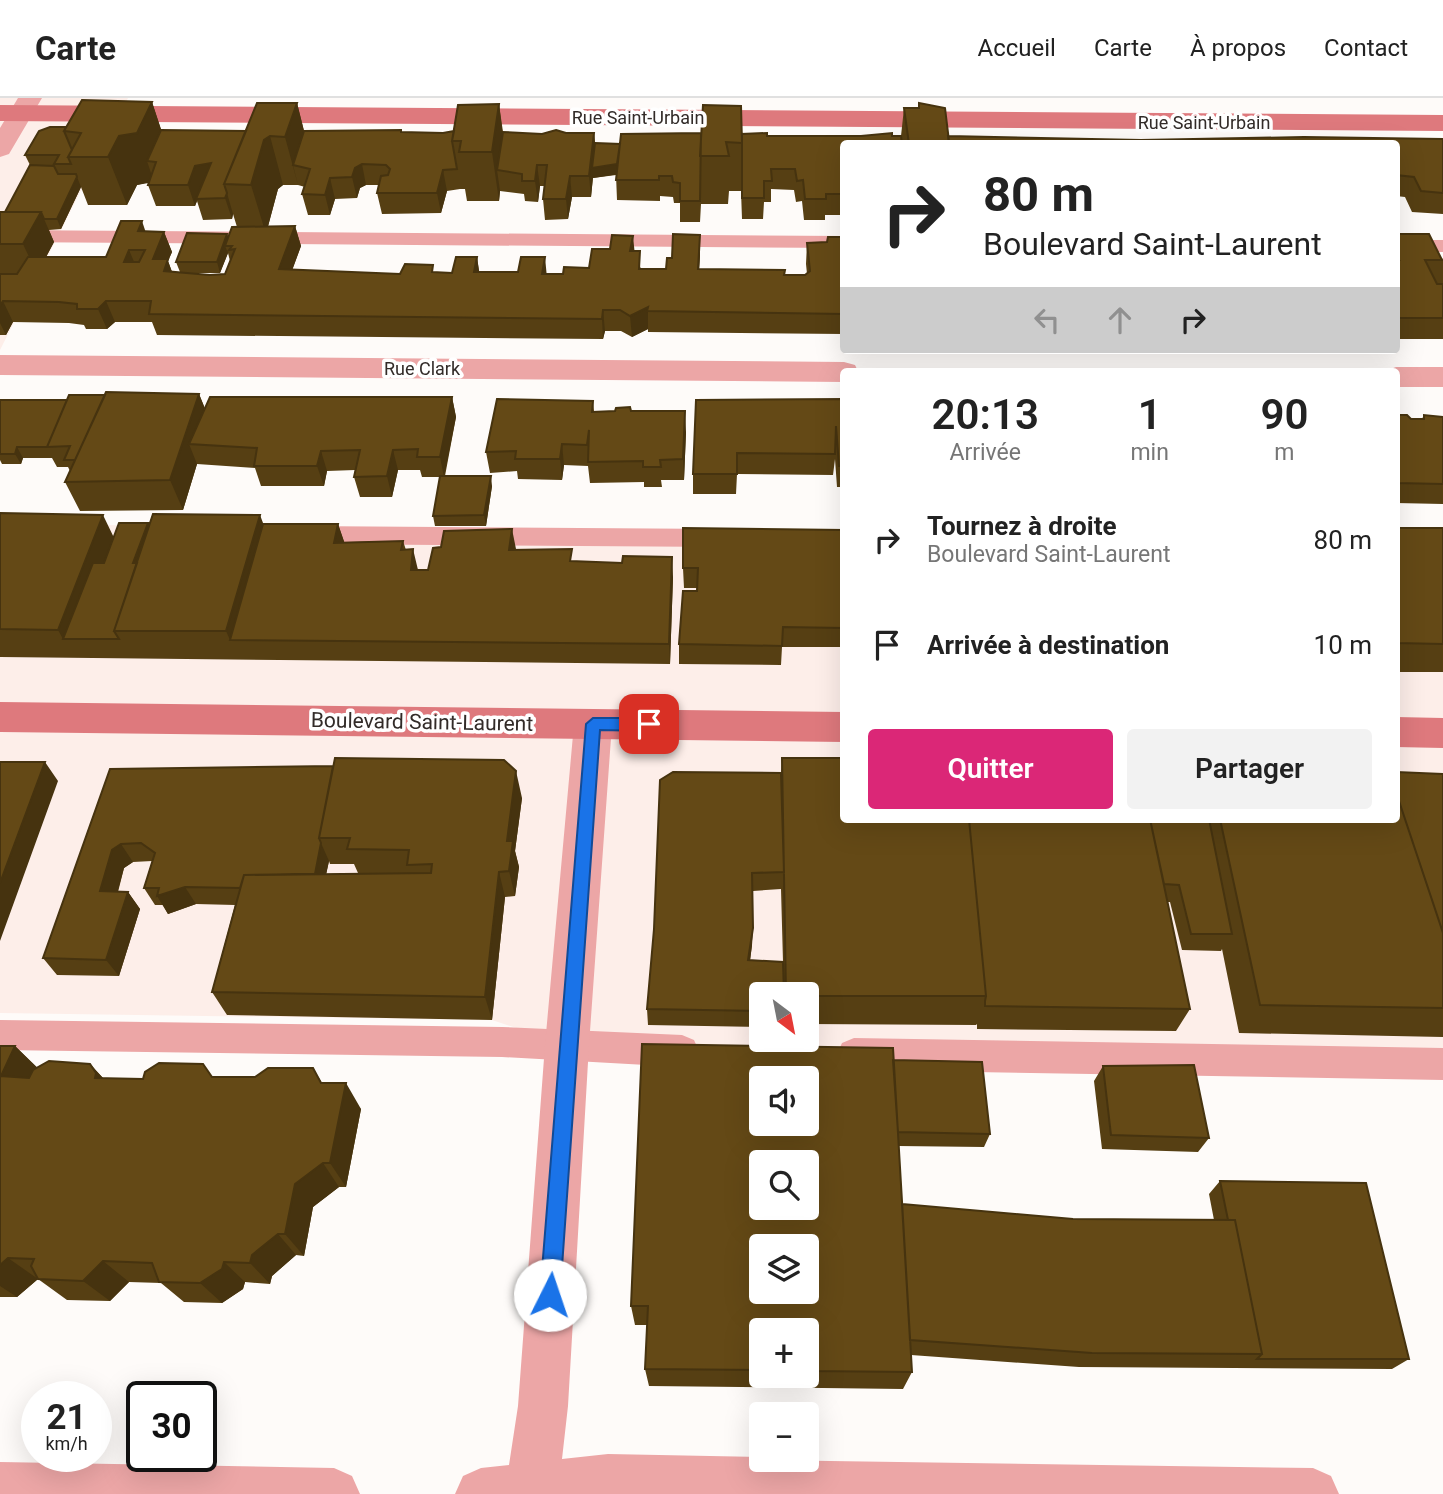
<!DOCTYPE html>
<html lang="fr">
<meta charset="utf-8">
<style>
:root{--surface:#fff;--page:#f2f2f2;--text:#222;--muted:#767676;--line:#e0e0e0;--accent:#db2777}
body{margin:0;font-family:Roboto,sans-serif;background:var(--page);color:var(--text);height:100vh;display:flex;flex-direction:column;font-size:26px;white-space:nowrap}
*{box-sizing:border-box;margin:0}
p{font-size:23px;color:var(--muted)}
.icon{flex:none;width:38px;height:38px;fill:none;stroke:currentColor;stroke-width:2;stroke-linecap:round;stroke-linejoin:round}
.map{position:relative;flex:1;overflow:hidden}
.drawer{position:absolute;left:840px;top:270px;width:560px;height:455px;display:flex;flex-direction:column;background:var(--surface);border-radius:7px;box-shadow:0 7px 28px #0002}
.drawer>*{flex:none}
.guide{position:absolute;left:840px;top:42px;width:560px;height:214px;border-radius:7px;box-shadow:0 7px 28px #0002;background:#fff;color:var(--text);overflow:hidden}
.needle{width:46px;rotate:148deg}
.controls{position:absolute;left:749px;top:884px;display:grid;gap:14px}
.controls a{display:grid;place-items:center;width:70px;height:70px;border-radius:7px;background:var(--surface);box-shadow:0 7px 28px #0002;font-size:35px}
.speed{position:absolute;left:21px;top:1283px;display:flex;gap:14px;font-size:35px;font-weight:700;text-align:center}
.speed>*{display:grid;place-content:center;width:91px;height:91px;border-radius:50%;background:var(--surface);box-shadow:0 7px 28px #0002;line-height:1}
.speed small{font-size:18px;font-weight:400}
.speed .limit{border:4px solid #111;border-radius:10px;background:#fff;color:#111}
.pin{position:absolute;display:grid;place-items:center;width:60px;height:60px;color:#fff;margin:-30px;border-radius:14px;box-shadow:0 4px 10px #0006}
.me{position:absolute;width:77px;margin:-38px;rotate:4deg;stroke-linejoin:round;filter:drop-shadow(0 0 5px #0008)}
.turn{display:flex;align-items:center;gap:24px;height:147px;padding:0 28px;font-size:32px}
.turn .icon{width:91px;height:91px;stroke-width:2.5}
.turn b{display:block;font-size:49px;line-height:60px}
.lanes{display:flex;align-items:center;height:66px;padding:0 28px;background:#0003;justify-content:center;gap:35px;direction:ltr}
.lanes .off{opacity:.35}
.eta{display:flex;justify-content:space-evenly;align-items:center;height:119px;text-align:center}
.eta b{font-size:42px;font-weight:600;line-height:49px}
.cta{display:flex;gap:14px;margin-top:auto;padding:14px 28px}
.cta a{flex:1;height:80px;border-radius:7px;background:var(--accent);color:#fff;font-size:28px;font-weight:600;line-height:80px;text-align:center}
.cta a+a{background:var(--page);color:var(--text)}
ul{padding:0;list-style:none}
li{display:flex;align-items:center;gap:21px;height:105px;padding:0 28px}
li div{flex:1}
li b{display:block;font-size:26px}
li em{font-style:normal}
header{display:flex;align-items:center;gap:42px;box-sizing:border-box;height:98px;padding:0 35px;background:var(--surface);border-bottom:2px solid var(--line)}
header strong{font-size:33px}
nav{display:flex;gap:38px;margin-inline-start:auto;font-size:24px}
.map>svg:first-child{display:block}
.commercial{fill:#fdeee9;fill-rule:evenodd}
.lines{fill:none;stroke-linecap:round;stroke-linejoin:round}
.lane{fill:#eca6a6;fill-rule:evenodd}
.street{fill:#eca6a6;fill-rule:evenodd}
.secondary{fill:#de797d;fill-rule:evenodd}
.wall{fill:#563f13;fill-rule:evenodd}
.shaded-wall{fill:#46330f}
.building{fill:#644916;stroke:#46330f;stroke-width:2;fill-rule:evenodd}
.route{fill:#1a73e8;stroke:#114b97;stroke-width:2}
.labels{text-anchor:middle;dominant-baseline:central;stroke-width:7;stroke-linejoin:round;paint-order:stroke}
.far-street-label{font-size:18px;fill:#322b28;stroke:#fff}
.street-label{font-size:21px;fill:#322b28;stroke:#fff}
</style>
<header>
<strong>Carte</strong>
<nav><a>Accueil</a><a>Carte</a><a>À propos</a><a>Contact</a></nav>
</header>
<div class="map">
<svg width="1443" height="1396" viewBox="0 0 1443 1396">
<rect width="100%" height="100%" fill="#fefbf9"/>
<!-- commercial -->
<path class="commercial" d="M0,0h128l-128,252z
M0,425l843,16 1,280h552l1,-280 46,1v530l-876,-25 -75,-25 -492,-7zM761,896h46v46h-46z"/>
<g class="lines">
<!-- lane -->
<path class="lane" d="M0,132l844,6v12l-844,-6z
M1396,142h47v12h-47z
M301,428l423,3 9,3 4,6 -4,6 -9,3 -423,-3 -9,-3 -4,-6 4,-6z
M0,922l502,7 180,8 12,5 5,11 -5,11 -12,5 -180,-10 -502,-7z
M854,940l589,10v32l-589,-10 -12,-5 -5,-11 5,-11z"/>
<!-- street -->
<path class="street" d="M18,0h24l-33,56 -9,3v-29z
M0,257l844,7 11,3 3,6h-14v11l-844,-7z
M1396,269h47v20h-47v-16h-11z
M593,611l13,5 6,10 -23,321 -21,361 -6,53 46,-5 153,3v3l552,8 18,8 8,18h-884l8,-18 18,-8 28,-3 9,-59 27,-361 29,-321 6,-10z
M0,1364l334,6 18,8 8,18h-360z"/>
<!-- secondary -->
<path class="secondary" d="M0,7l1443,10v16l-1443,-10z
M0,604l844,10v30l-844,-10z
M1396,619l47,1v30l-47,-1z"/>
</g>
<!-- wall -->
<path class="wall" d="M152,4l9,28 85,1 51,-28 7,28 139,2 11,-2 45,-27 4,28 39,2 52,-1 1,10 25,1 122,-10 25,2h134l3,-28h14l1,-5 29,33 193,4 302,-1v75l-31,-2 -7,-15 -9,-1v-52h-552v71h-19v5h-21l-2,-19 -6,1 -2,-12 -23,-1v13h-7l-1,17h-21l-1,-28h-12l-1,13h-27l-1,18h-20v-19h-6l-1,-6 -13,-1v5l-43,-1 -1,-25 -23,3v-1l-2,20h-19l-4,22 -23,1 -2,-21 2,-13h-5l-2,16 -13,-1 -1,-7 -24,-3 -1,10h-32l-2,-12h-5l-13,2 -6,22 -59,1 -5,-21 2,-8h-13l-6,3 -3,10 -22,1 -5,16h-22l-6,-21 3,-7 -7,-2h-15l-5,4 -10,37h27l6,20 -9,24 108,4 35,-2 17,1 25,-16 2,15 84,2 26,-6 45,-17 7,18h25l6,-11 28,-23 -1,34 85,6h21l2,-1 -1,-10 1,-21 20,-1 17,-5v97l-196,-2v-3l-16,8 -11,-6h-16l-2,8 -446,-4 -5,-13h-37l-8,7h-21l-2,-4 -15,-2 -56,-1 -7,13h-6v-123h5l25,-47 -5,-10 41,-28zM149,84l-1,3 8,21h39l2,-5 6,19 29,-1 1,-5 4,13 -9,10 -1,-3 -51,28 4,10h-8l-4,-11 4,-9 -8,-20 -19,-1 -39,26h-60l8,-15 -5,-12 12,-1 20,-42 7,18h39l10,-20zM228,155l2,8 -5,13 -15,1 -24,-2h34z
M1396,136l46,26 1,-2v81h-47z
M199,296l6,15 247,-12 4,20 -11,59 47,10 -6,40h-51l-2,-10 7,-39h-18l-2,-7h-22l-6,27h-32l-6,-20 1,-7 -28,1 -3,15h-63l-6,-18 -58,-4 -14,46 -103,1 -15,-29 5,-11 -2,-4h-11l-5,-9h-29l-2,6h-19l-2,-4v-60h67z
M844,301v88h-7l-2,-28 -2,16 -96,-1 -1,20h-43v-20z
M593,303l1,10h37l55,21 -2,48h-23l1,7h-18v-5l-54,1 -2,-17 -24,-1 -2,15 -44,-1 -1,-8 -27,2 -4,-21z
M1396,317l15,4h11l2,-4 19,2v87l-47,-1z
M0,415l114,24 34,-14 1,3 189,-2 6,18 59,-1 3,9 12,20h10l88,-21 57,13 100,15 -3,87 -670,-7z
M1396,430h47v144h-47z
M844,432v117h-62l-1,18 -102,-1v-20l18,-56h-13l-1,-20z
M782,660l62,61h552l47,-45v263l-204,-4 -17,-84 -1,2 -39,-1 -12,-48h-3l23,107 -14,22 -199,-2v-5l-1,1 -169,-1v-30h-46v33l-113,-2 -1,-16 134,-236zM781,791l2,73 -33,-2 2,-15 1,-54z
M110,671l412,29 -7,53 4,16 -4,29 -10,1 -13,123 -265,-5 -15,-23 23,-87 -39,-1 -28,10 -5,-9h-8l-11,-17 8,-27 -19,1 -9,6 -6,24h10l12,17 -21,67 -62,-1 -14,-17zM329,763l1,3h24l4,9 -32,1z
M0,948h15l22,22 53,-4 13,14 40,1 112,-2 58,-9 9,15 39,26 -15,78h-7l-26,20 -9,49 -8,-1 -24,21 -2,8 -25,-2 -2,7 -21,14 -38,-1 -23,-19 -32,-1 -19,19 -43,-1 -29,-21 -21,18h-17z
M893,962l97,74 -6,13 -86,-1 4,58 171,15 141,1 -5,-26 11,-13 189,178 -17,10 -313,-2 -168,-12 1,17 -9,17 -254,-3 -4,-17 2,-44h-12l-4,-19zM761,1232h46v46h-46z
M1103,968l106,72 -11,14 -96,-3 -8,-68z"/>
<!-- shaded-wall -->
<path class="shaded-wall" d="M152,4l16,48 -12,12 -9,-1 7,21 -17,3 -10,20 -19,-48 11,-21z
M297,5l12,48 -16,14 5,20 -13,-48z
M499,6l6,49 -8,17 3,21 -1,10 -7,-49z
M264,33l6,5 13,49 -5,4 -12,45 -15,-49z
M594,35l2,20 22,11 1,10 -26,4v-1l-2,20 -2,-21z
M211,65l-15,36 1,2 -2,5 -7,-21 7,-19z
M362,66l4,21 -6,3 -3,10 -5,-21 3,-9z
M537,67l3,21 -2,16 -3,-21z
M443,72l4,21 -6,22 -4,-20z
M570,78l2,21 -4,22 -2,-20z
M77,79l4,10 -20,42 -4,-10z
M330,80l5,21 -5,16 -5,-20z
M227,95l6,21 -1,5 -7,-21z
M41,114l13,30 -17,32 -14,-30z
M142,123l7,21 -11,-11z
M295,128l6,20 -16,44 -6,-21z
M164,134l8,20 -4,9 7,19 -3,12 -19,-33z
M227,136l4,10 -6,2 3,7 -8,20 -3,-11z
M700,137v21l-2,34v-21z
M633,138l2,20 -5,-5z
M129,152l9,21 -14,-9z
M477,159l3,20 -6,-5z
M545,159l2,21 -5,-4z
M3,203l10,21 -7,13 -6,-12v-17z
M106,203l9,21 -8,7 -9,-20z
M648,209v22l-16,8 -2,-21z
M603,212l2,21 -2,8 -1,-20z
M199,296l12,29 -22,21 8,20 -14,46 -13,-30z
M452,299l4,20 -12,60 -4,-20z
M685,313l1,21 -2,48 -1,-21z
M562,346l2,21 -2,15 -2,-21z
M17,349l6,11 -2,6 -6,-10z
M393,352l5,20 -6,27 -5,-21z
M321,353l6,20 -3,15 -7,-20z
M491,378l1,10 -6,40 -2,-11z
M103,417l14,29 -54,95 -5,-9z
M260,417l11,29 -41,96 -4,-9z
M148,425l9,20 -35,88 11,-68z
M338,426l7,20 -11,-1z
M512,431l4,20 -7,1z
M413,451l5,21 -2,20 -5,-20z
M672,459l1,20 -3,87 -1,-20z
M45,664l13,19 -58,160v-58z
M516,673l6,27 -7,53 4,16 -4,29 -6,-25 -2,-30z
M321,745l8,18 -8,38 -8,-17z
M121,746l12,18 -9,6 -11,40 -13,-17 12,-41z
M499,774l6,25 -13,123 -7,-23z
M185,789l11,17 -28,10 -11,-18z
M128,794l12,17 -21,67 -13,-16z
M753,830l-1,17 -4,32v-17z
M15,948l28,27 -14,29 -28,-26z
M90,966l25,27 -20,-13z
M346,985l15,26 -15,78 -16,-24z
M323,1065l16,24 -26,20 -9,49 -19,-22 10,-50z
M278,1136l18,21 -24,21 -2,8 -20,-21 2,-8z
M8,1160l30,21 -21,18 -17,-11v-21z
M103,1163l26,21 -19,19 -27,-20z
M224,1164l21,20 -2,7 -21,14 -22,-20z"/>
<!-- building -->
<path class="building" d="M82,2l70,2 -15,31 -18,3 -11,21h-40l13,-24 -17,-2z
M257,5h40l-12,34 -15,-1 -6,4 -13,45 -27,-1z
M919,5l26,5 4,33 -14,1 1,2h-27l-5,-36h15z
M499,6l-7,48h-33l2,-11h-9l6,-36z
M703,7l38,1 1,37 -16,-1 3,14h-29z
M50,29h16l-2,4 8,19 -4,7 3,7h-17l5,-9h-34l14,-24z
M161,32l85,1 -22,53 3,9 -2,5 -29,1 15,-36 -16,3 -7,19h-40l8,-23 -9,-1z
M401,32v2l42,1 11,-2 -2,10 5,28 -14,1 -6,23h-60l4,-17 7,-1 2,-6 -4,-4 -24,-1 -7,4 -3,9 -22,1 -5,17 -23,-1 8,-25 -17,-4 11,-34z
M556,32l10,3h28l-5,43h-19l-4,23h-23l4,-34h-10l-2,16h-13v-7l-25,-4 6,-38 39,2z
M701,35l-1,68h-20v-18l-7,-1 -1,-6h-13v4h-43l5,-46z
M767,35v3h94l31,-3v3h9l1,8h-58v50h-18v5h-21l-2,-19 -6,1 -2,-12h-24l1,12h-8v17h-22v-64z
M948,38l193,4 163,-3 139,2v54l-22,-2 -7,-14 -18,-2v-31h-447z
M595,45l25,1 -3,20 -25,4z
M30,67l24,1 4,8h18l1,3 -20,42h-13l-3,-7h-36z
M0,114h41l-18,32h-23z
M121,123h21l-4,10 26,1 -11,27h15l-4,12 46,4 15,-1 10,-25 -6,1 3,-4h-7l7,-19 63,-1 -16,43 121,5 5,-10 28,1 -1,7 20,1 4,-16h21l-3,15h44l3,-15h24l-3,17h21l1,-7 25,1 3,-19h18l2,-14 21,1 -3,15h10l-1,18h27l1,-11h5l1,-24 27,1 -2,34 87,1 -1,5h21l5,-4 -3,-28 20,-1 1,-5h16v77l-197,-3 1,-4 -18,9 -10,-6h-17l-1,9 -453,-5 2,-13h-45l-8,8h-21v-5l-18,-2 -56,-1 -3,5v-32h17l11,-17h78zM129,152h16l-6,12h-15z
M187,135l40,1 -10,28h-41z
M1396,136h33l13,26h-17l12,24h6v34h-47v-58h3l-3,-5z
M106,294l93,2 -29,86 -105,2z
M69,297h36l-30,65h-11l6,-14 -23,1z
M210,299h242l-12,60h-23l1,-8 -25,1 -6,26 -33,1 6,-27 -39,1 -4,15h-63l3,-18 -68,-4z
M497,301l96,2 -1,11 23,-1 1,-3 14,-1 1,4h54l-2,48 -23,1 1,7h-18v-6l-55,1 1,-32 -2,15 -25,-1 -2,15h-45l1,-8 -30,1z
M844,301v67h-5l-3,-40 -1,28 -98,-1v21h-44l3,-74z
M0,302h67l-20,47h-30l-2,7h-15z
M1396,317h11l4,4h13v-4l19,2v67l-47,-1z
M440,378h51l-7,39 -51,1z
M0,415l103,2 -45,115 -58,-1z
M153,416l107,1 -34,116h-112z
M119,425h29l-15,40h4l-23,68 5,8h-56l30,-76h11z
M263,426h75l-4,19 69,-2 -2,9 12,-1 -2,21h17l5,-22 8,-1 3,-16 68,-2 -3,21 63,-1 -2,12 52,2 1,-7 49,1 -3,87 -439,-4z
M683,430l161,2v98l-61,-1 -1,19 -103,-2 4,-53h14l1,-23h-15z
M1396,430h47v116l-47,-1z
M335,660l169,2 12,11 -9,70h6l-4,30 -10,1 -14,125 -273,-5 32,-117 187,-2 1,-9 -25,1 2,-15 -62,-1 3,-11h-31z
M782,660h62v61h125l17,177h-179v-2h-21z
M0,664h45l-45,121z
M333,668l-14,72 2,5 -6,31 -71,1 -4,13 -55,-1 -28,9 2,-8h-15l11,-35 -14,-10 -20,1 -9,6 -12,41 28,1 -22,68 -63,-2 67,-189z
M673,674l108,1 3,99 -32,1 1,55 -5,32 35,2 1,32h-23v17l-114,-2 7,-80 6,-149z
M1396,674l47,2v159l-47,-141z
M1396,694l47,141v75l-183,-3 -40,-186h176z
M969,721h181l40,190 -205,-3v-5l1,-5z
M1150,721h59l23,115h-41l-12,-49 -15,-1z
M642,946l251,4 19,324 -105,-1v-41h-46v40l-116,-1 3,-63h-17zM761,980h46v46h-46zM761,1064h46v46h-46zM761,1148h46v46h-46z
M0,948h15l-14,30 28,2 4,-8 16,-9 41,3 6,9 -1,5 48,1 2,-7 14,-9 44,1 9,13h43l13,-9h45l8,15h25l-16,80h-7l-28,21 -10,50h-7l-26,21 -2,8 -26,-1 -2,7 -22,14 -41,-1 -7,-19 -49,-2 -20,20 -45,-2 -7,-13 3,-7 -26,-1 -8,7z
M893,962l89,2 8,72 -92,-2z
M1194,967l15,73 -98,-3 -8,-69z
M1220,1083l146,2 43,176h-152l5,-5 -27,-134h-7z
M902,1106l171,15 162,1 27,134 -170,-1 -182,-13z"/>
<!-- route -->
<path class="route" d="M593,620h56l8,6 -8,7 -49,-1 -40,565 -3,7 -7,3 -7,-3 -3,-7 46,-571z"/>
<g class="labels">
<!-- far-street labels -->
<g class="far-street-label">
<text x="638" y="19">Rue Saint-Urbain</text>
<text x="1204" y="24">Rue Saint-Urbain</text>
<text x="422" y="270">Rue Clark</text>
</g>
<!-- street labels -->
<g class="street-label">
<text transform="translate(422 624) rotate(1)">Boulevard Saint-Laurent</text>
</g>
</g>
</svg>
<div class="controls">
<a><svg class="needle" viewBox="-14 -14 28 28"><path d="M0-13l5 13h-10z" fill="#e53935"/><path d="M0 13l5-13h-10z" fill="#767676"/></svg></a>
<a><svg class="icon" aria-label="sound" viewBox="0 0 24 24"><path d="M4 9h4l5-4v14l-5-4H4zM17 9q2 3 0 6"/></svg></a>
<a><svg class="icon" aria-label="search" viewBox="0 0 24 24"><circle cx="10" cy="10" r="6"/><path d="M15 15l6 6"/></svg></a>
<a><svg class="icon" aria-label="layers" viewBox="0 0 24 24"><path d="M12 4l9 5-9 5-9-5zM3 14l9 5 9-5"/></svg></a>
<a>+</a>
<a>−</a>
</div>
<div class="speed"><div>21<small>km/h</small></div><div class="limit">30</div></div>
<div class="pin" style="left:649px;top:626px;background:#d93025"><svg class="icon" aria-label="arrive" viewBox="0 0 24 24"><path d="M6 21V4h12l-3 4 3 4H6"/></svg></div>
<svg class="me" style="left:550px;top:1197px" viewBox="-20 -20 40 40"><circle r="19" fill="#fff"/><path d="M0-13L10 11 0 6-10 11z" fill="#1a73e8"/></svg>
<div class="guide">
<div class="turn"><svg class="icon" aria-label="right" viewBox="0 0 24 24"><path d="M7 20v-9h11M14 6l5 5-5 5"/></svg><div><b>80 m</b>Boulevard Saint-Laurent</div></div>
<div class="lanes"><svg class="icon off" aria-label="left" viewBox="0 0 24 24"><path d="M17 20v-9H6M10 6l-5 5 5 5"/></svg><svg class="icon off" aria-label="ahead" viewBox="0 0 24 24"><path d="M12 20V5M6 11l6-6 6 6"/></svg><svg class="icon" aria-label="right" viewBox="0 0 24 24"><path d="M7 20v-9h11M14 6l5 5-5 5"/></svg></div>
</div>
<section class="drawer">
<div class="eta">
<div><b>20:13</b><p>Arrivée</p></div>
<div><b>1</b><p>min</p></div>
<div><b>90</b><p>m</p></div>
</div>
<ul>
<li><svg class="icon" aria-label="right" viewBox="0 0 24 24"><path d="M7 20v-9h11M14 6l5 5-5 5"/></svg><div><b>Tournez à droite</b><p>Boulevard Saint-Laurent</p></div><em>80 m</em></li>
<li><svg class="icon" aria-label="arrive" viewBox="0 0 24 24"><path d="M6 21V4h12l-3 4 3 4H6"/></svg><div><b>Arrivée à destination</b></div><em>10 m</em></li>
</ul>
<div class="cta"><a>Quitter</a><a>Partager</a></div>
</section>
</div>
